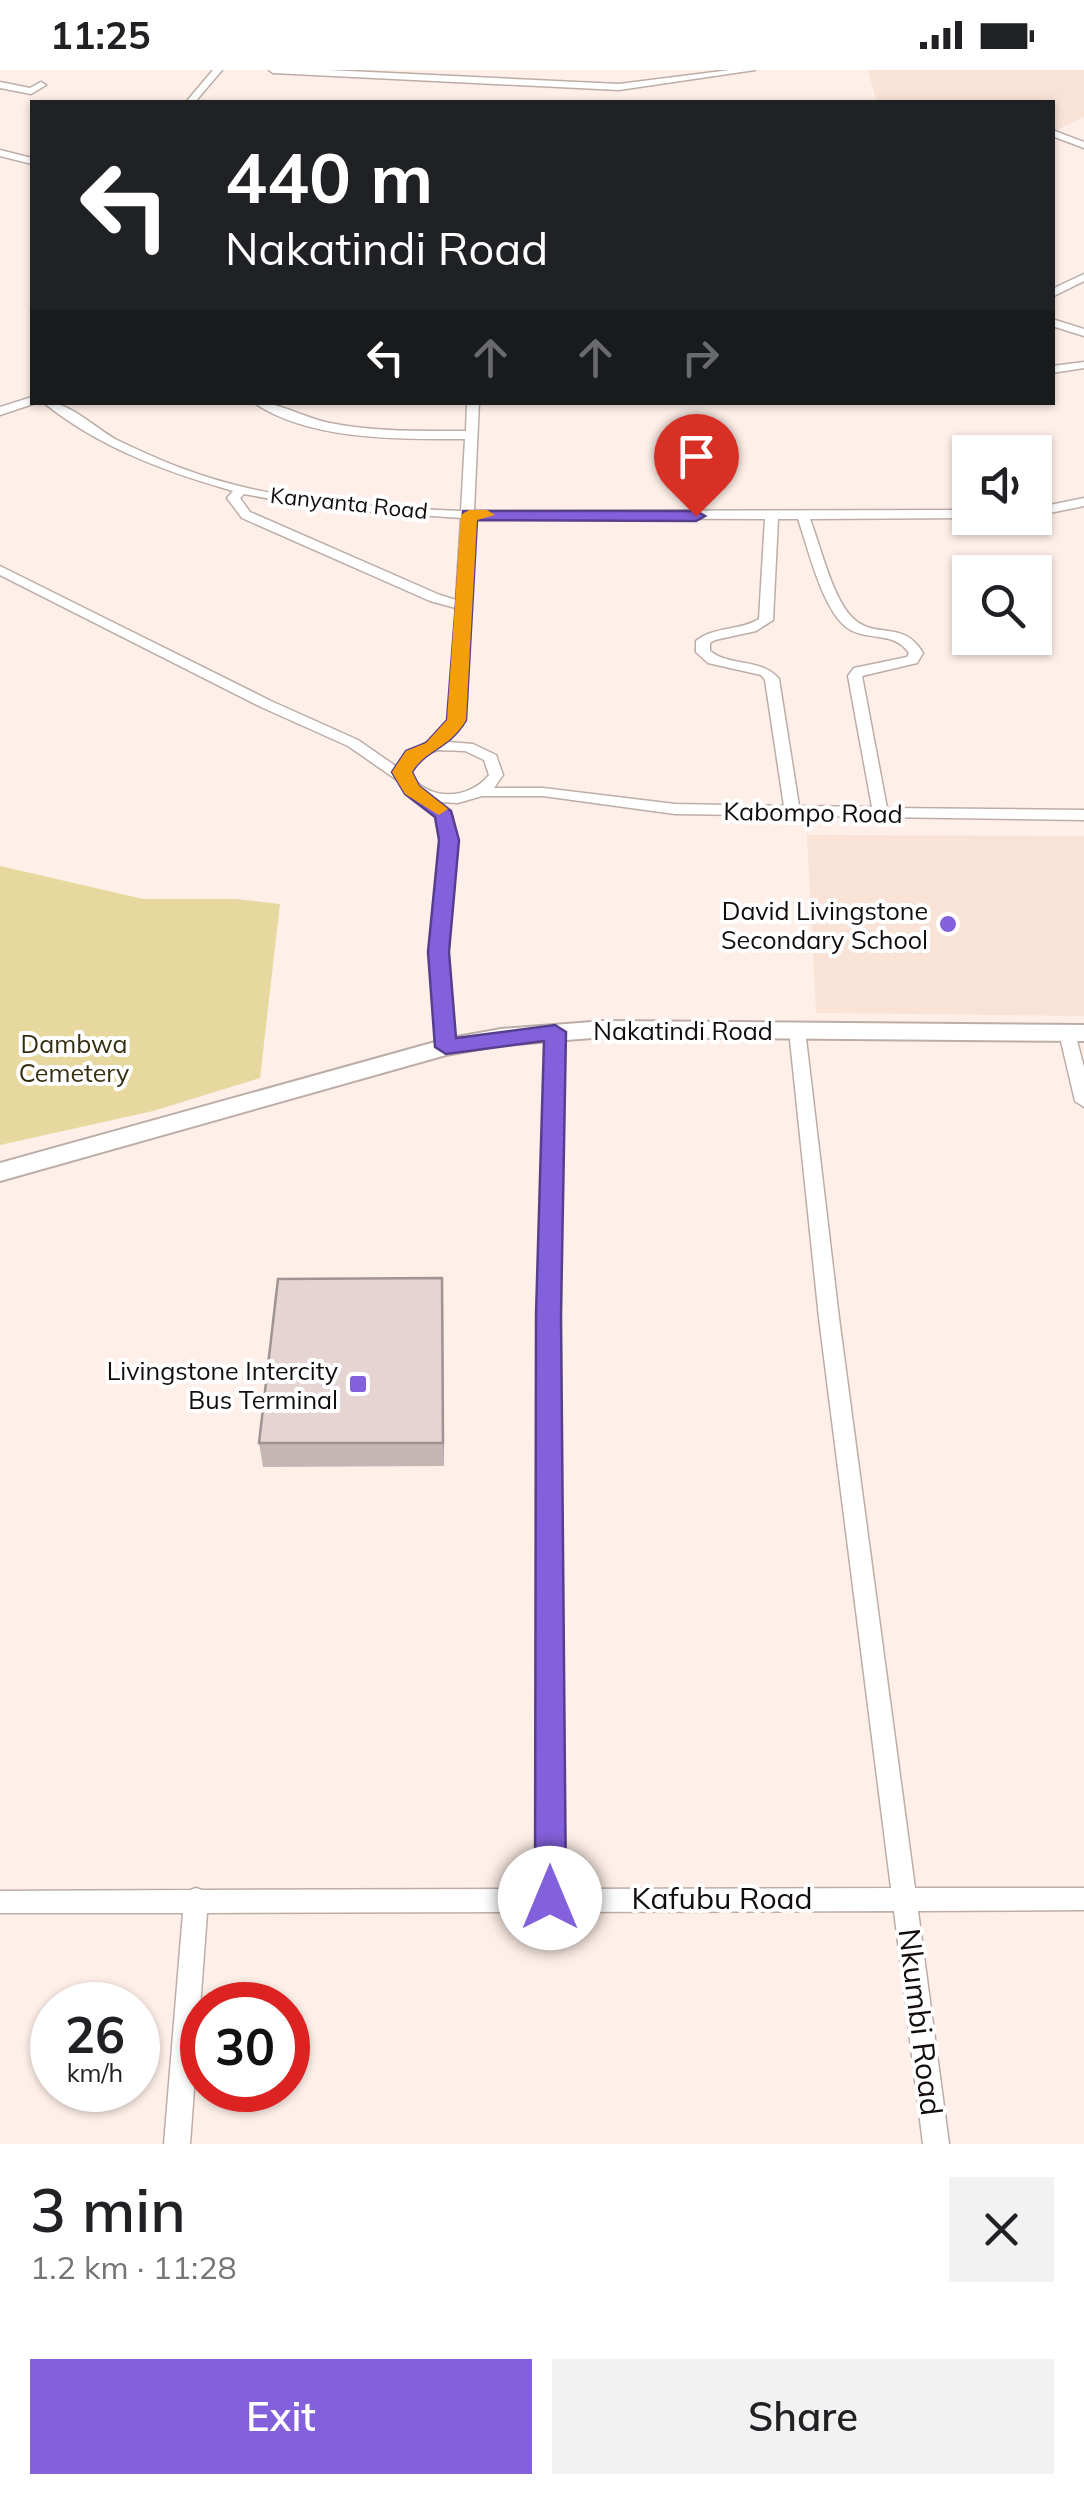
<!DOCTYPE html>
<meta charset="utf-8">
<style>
:root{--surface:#fff;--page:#f2f2f2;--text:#202124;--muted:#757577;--accent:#8461dc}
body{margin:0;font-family:Mulish,sans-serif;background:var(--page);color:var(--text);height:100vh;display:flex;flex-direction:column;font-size:38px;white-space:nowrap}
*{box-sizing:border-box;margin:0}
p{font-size:32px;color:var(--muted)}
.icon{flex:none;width:55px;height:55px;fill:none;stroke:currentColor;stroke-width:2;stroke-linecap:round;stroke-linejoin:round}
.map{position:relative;height:2074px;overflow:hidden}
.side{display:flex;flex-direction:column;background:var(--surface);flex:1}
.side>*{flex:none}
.top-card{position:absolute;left:30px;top:30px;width:1025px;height:305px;border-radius:0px;box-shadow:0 2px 8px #0004;background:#202124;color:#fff;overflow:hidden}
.fabs{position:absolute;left:952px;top:365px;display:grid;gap:20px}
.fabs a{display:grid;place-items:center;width:100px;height:100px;border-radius:0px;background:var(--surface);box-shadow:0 2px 8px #0004;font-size:50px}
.speed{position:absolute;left:30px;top:1912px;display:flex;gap:20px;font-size:50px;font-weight:700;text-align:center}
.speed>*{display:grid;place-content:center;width:130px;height:130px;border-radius:50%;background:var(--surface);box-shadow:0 2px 8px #0004;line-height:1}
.speed small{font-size:25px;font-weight:400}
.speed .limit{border:15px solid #d22;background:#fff;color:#111}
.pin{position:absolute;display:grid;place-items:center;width:85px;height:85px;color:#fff;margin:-102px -42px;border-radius:50% 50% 50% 0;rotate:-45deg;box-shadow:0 0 10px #0007}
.pin .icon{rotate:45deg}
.me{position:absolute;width:110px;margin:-55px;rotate:0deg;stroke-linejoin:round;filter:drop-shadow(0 0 8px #0008)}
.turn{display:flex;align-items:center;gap:35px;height:210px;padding:0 30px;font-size:45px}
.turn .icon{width:130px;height:130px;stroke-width:2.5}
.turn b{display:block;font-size:70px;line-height:85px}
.lanes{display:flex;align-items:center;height:95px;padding:0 30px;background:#0003;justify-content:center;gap:50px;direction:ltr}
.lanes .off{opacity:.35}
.round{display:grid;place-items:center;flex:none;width:105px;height:105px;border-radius:0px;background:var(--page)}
.head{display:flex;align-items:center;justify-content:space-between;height:170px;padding:0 30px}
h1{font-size:60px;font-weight:600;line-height:75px}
.button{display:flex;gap:20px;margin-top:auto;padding:20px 30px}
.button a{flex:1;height:115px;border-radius:0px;background:var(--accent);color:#fff;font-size:40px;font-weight:600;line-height:115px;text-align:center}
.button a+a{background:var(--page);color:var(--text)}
.status{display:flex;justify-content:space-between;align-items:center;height:70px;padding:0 50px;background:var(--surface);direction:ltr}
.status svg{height:28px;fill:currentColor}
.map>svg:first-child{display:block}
.built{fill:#f9e3d7}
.green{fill:#e7d89f}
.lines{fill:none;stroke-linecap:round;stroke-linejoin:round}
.minor-casing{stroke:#bcaea7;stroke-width:3}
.highway-casing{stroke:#bcaea7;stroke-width:4}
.minor{fill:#fff;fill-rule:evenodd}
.highway{fill:#fff;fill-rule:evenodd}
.wall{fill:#c5b6b5}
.shaded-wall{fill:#a09493}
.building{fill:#e5d4d2;stroke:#a09493;stroke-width:2.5}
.route{fill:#8461dc;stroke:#563f8f;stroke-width:2.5}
.slow{fill:#f59e0b}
.poi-dot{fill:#8461dc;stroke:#fff;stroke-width:4}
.labels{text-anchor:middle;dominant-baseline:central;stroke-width:8;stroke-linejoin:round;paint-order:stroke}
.far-street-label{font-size:22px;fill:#120d0b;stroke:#fff}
.street-label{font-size:25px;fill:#120d0b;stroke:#fff}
.poi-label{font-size:25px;fill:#120d0b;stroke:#fff;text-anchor:end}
.park-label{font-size:25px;fill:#372f11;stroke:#fff}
.near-street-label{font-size:30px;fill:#120d0b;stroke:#fff}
</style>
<div class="status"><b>11:25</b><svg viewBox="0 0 49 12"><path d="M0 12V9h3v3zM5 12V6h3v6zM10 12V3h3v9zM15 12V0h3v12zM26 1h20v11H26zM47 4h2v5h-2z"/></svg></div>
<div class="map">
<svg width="1084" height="2074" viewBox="0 0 1084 2074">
<rect width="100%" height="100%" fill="#feefe8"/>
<!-- built -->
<path class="built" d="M868,0h216v47l-29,14 -3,-29h-169l-7,-2z
M807,765l277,1v180l-268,-3z"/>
<!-- green -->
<path class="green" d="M0,796l143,33h93l44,5 -20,174 -107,33 -153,34z"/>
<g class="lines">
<!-- minor casing -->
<g class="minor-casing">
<path id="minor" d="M213,0h9l-27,32h-9z
M269,0h59l291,14 111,-14h25l-136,20 -346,-17z
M0,12l30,6 11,-6 5,3 -15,9 -31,-6z
M1052,60l32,12v6l-32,-12z
M0,80l32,8v6l-32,-8z
M1084,204v7l-32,16v-8z
M1052,249l32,10v7l-32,-10z
M1084,292v6l-32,5v-7z
M32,327v5l4,1 -36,12v-8z
M43,332c28,0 50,25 74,38 21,10 43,20 64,28 89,34 186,39 280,43l4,-72c-64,0 -157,2 -212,-37 26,0 51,16 77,21 44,9 90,8 136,8l1,-29h12l-5,109 496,-1v8l-160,1c11,28 23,83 45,101 22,19 49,0 68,33l-6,10 -55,13 25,132 197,2v10l-409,-6 -132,-18h-61l-24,7 -19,-1 13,13 5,25 -10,112 8,95 -9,6 -6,-2 -9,-99 10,-112 -4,-24 -20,-20 -10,-4 -7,-10 -52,-36 -87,-39 -261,-132v-9l271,135 87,39 39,27c14,-22 40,-24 53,-47l6,-112 -26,-7 -188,-83 -15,-20 6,-7c-67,-19 -135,-44 -190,-89zM244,424l75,14 142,10 -5,82 -16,-5 -190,-83 -10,-14zM473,448l292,1 -6,100c-19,12 -45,7 -63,22v11l12,11 53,12 4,5 19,126 -109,-2 -132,-16h-49l9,-13 -7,-20 -23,-11 -25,-2 16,-22 5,-111 3,-3 -2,-3zM778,449h20c10,29 24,89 48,108 19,15 48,3 63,26l-2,4 -53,11 -6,8 24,131 -73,-1 -20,-127c-17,-21 -49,-12 -69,-28v-8l5,-3 41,-9 17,-11zM438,680l27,1 19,9 5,15c-21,26 -62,26 -80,-2 6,-13 16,-19 29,-23z
M1084,428v8l-49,10v-8z
M797,954l8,6 34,288 76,570h169v22l-166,1 31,233h-26l-29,-233 -687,2 -17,231h-26l19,-231h-183v-22l190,-1 6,-2 6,2 337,-1 -1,-574 9,-282 2,-4 6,-2 8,6 -5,282 5,574 328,-1 -72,-570 -30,-288z
M1067,957l8,6 9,34v40l-9,-6 -16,-68z"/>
</g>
<!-- highway casing -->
<g class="highway-casing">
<path id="highway" d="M605,951l479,4v16l-479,-4 -104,8 -55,10 -446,126v-18l446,-124 55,-10z"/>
</g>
<!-- minor -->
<use href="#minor" class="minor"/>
<!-- highway -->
<use href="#highway" class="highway"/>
</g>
<!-- wall -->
<path class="wall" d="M442,1208l2,188 -181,1 -4,-24z"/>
<!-- shaded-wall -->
<path class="shaded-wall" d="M442,1208l1,23 1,165 -1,-23z"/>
<!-- building -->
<path class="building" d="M442,1208l1,165h-184l19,-164z"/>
<!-- route -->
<path class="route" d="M463,441h233l9,5 -9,5 -219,-1 -11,200c-17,29 -40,29 -54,52l7,14 32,25 8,29 -10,112 7,86 99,-13 11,7 -5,283 5,583 -4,10 -12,4 -11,-4 -4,-10 1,-583 8,-274 -98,13 -11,-7 -7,-95 11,-112 -4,-23 -30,-23 -13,-22 14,-21 20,-8 21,-23z"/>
<!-- slow -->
<path class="slow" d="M469,440h18l8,5 -18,5 -11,200c-17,29 -40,29 -54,52l7,14 29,23 -9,6 -34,-21 -13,-22 14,-21 20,-8 21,-23 14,-205z"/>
<!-- markers -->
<g class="poi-dot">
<circle cx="948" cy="854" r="10"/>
<rect x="348" y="1304" width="20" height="20" rx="5"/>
</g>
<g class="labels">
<!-- far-street labels -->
<g class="far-street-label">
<text transform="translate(349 433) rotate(6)">Kanyanta Road</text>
</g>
<!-- street labels -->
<g class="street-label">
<text transform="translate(813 742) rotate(1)">Kabompo Road</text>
<text x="683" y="960">Nakatindi Road</text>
</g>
<!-- poi labels -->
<g class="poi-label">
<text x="928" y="840">David Livingstone<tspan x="928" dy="29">Secondary School</tspan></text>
<text x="338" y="1300">Livingstone Intercity<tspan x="338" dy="29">Bus Terminal</tspan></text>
</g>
<!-- park labels -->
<g class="park-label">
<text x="74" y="973">Dambwa<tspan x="74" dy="29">Cemetery</tspan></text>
</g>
<!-- near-street labels -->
<g class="near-street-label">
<text x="722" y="1828">Kafubu Road</text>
<text transform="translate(921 1952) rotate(83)">Nkumbi Road</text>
</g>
</g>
</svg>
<div class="fabs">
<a><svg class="icon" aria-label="sound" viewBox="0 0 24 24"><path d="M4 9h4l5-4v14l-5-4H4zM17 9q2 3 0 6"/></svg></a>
<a><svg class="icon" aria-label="search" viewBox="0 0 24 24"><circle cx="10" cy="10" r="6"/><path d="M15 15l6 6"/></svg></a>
</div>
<div class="speed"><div>26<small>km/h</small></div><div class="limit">30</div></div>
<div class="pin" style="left:696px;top:446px;background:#d93025"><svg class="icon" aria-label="arrive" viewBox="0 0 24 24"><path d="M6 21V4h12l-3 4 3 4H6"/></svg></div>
<svg class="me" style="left:550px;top:1828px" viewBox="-20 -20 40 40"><circle r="19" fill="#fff"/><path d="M0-13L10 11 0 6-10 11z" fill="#8461dc"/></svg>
<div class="top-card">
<div class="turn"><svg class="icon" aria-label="left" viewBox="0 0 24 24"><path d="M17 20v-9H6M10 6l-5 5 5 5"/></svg><div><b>440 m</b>Nakatindi Road</div></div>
<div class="lanes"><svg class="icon" aria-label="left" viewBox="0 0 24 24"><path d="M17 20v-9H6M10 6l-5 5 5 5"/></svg><svg class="icon off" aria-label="ahead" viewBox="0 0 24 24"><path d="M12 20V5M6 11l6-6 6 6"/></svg><svg class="icon off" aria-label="ahead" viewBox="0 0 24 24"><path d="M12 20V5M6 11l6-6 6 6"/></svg><svg class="icon off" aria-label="right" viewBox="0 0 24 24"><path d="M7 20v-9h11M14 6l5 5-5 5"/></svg></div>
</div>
</div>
<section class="side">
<div class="head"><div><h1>3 min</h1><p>1.2 km · 11:28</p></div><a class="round"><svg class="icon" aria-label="close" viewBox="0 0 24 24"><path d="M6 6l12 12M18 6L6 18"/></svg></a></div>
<div class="button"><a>Exit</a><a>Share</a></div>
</section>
